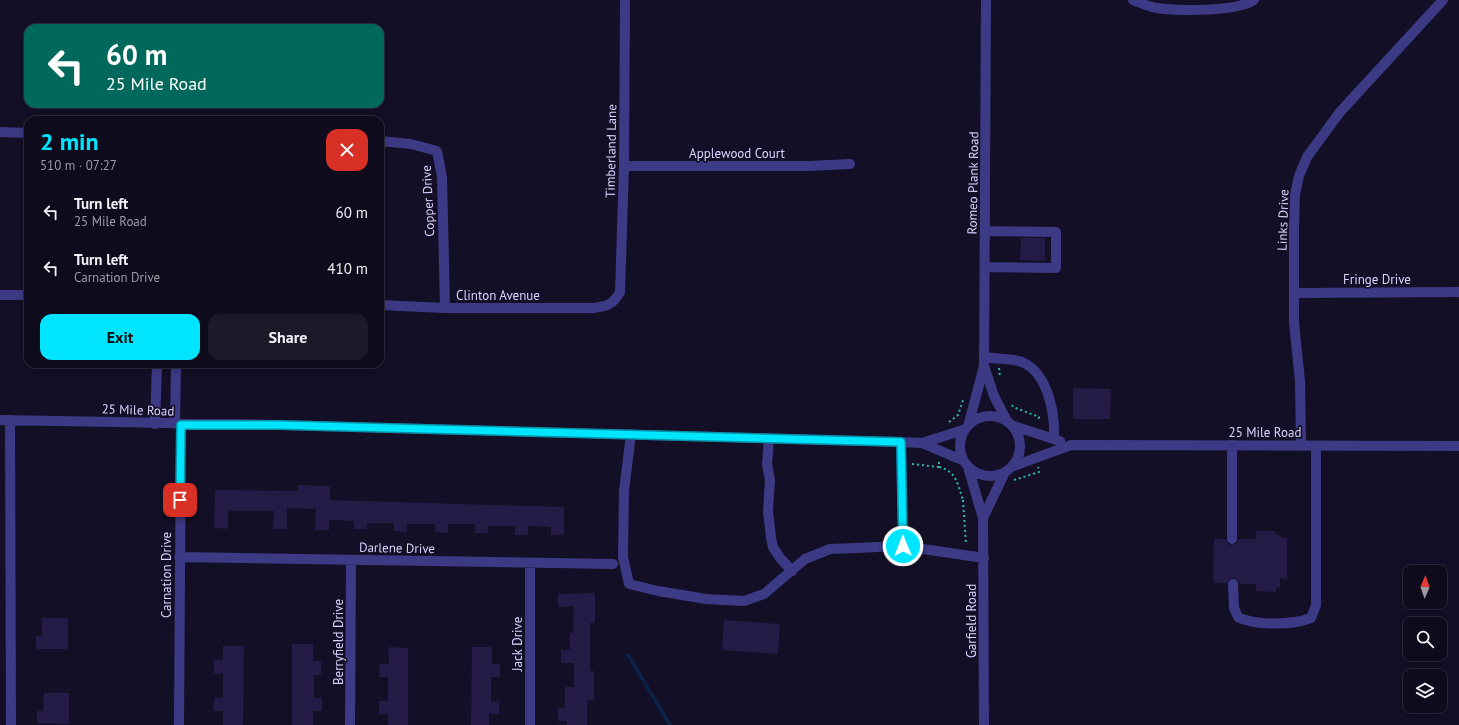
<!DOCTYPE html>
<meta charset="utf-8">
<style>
:root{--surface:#0e0b1c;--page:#1c1929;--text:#f1f3f6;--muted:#9b9ba3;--line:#2e2b3b;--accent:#00e5ff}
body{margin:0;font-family:"PT Sans",sans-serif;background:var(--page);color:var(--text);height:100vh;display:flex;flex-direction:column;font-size:15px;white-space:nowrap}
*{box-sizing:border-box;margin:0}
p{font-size:13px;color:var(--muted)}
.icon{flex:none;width:22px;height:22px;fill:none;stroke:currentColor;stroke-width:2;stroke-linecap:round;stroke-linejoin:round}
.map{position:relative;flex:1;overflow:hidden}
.sheet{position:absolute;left:24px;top:116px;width:360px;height:252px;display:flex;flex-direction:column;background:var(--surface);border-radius:12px;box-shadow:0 2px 10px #0003,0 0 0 1px var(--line)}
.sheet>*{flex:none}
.guide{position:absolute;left:24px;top:24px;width:360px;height:84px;border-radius:12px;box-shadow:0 2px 10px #0003,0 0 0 1px var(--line);background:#00695c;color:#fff;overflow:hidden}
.needle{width:26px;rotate:2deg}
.tools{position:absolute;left:1403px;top:565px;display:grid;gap:8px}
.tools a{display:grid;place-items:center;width:44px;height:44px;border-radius:8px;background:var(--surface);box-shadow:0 2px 10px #0003,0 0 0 1px var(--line);font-size:20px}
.pin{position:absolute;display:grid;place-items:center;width:34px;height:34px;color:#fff;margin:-17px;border-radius:8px;box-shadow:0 2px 6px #0006}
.me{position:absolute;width:44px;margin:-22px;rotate:359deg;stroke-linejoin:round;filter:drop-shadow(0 0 3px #0008)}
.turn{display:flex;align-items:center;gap:14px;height:84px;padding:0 16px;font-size:18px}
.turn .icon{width:52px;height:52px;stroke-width:2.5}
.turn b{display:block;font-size:28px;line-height:34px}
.round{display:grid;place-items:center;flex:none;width:42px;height:42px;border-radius:12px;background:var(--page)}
.headline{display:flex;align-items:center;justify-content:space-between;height:68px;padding:0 16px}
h1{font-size:24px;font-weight:700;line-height:30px;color:var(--accent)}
.button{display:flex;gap:8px;margin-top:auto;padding:8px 16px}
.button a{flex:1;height:46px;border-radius:12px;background:var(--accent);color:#111;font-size:16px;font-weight:700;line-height:46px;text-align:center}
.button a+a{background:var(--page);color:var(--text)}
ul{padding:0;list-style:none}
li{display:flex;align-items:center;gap:12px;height:56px;padding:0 16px}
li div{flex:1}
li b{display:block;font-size:15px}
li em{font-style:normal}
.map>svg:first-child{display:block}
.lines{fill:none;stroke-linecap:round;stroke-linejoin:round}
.stream{stroke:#0c2248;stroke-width:3.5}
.building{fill:#241b47}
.path{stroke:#2fb8b0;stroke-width:2;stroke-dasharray:2 3;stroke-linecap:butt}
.minor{stroke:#3d3a85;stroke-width:10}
.route-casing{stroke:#0095a6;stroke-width:10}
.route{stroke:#00e5ff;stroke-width:7}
.labels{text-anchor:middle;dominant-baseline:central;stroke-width:3.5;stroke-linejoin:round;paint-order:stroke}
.street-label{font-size:13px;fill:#d9d4ff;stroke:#130f26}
</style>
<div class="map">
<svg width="1459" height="725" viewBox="0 0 1459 725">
<rect width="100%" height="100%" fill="#130f26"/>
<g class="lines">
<!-- stream -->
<path class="stream" d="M628,655l42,70"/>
</g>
<!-- building -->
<path class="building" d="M1021,238h24v23l-25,-1z
M1073,388l38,1 -1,30h-37z
M298,485l32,1v14l234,7v28h-13v-8l-23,-1v9h-13v-9h-27v7h-13v-9h-27v9l-13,-1v-8h-28v8l-13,-1v-8h-27v6h-13v-8l-25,-1v10h-14l1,-21 -29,-1v21h-14l1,-18h-46v18l-14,-1 1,-38 83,1z
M1256,531h19v3l5,1 1,3h6v41l-7,-1v9l-4,1v4l-20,-1v-7h-16l-2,-4 -5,-2 -4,1 -2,4h-14l1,-44h12l2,5 4,1 5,-2 1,-4h18z
M595,593v30h-5v48h4v29h-7v25h-20v-4h-9v-13h7v-21h9v-24h-13v-13h9v-17h3l1,-27 -16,1v-13z
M42,618h26v31h-32v-13h6z
M724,620l56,4 -2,30 -56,-4z
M292,644h21v17h8v14h-7v23h8v13h-9v14h-21z
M223,646h21l-1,79h-20v-14h-10l1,-13h9v-24h-9v-14h9z
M388,647l20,1v77h-20v-11h-9v-13h9v-24h-9l1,-13h9z
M472,647h20v17h8v13h-9v25l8,-1v13h-10v11h-18z
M44,693h25v31l-32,-1v-12h6z"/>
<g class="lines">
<!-- path -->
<path class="path" d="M999,368l1,9
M1012,405l1,2 26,10 -1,4
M949,422l9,-7 5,-15
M939,462v5c18,5 18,16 24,33
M912,464l27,3
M1014,480l25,-8 -1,-5
M963,500l3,44"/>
<!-- minor -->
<path class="minor" d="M1133,0c8,3 16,7 24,8 21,3 80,4 97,-8
M0,132l28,1
M380,141l31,3 26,7 5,26 3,131
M624,166h185l41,-2
M985,267l71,1v-36l-71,-1
M1294,293l165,-1
M0,295h28
M380,305l65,3h148c14,-2 19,-2 27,-16l4,-126 1,-166
M984,357c12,2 27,1 38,5 26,11 33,51 32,76
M984,366l10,30 12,23
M960 446a30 30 0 1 1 60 0a30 30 0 1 1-60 0Z
M0,420l279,5 622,17 21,1 42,18
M10,420l1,305
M969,423l15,-57 2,-366
M155,424l2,-60
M175,424l1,-60
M1014,426l46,15
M631,434l-7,57 -1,66 6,27 29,7 48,8 38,2 20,-7 41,-35 25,-10 73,-3 81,12
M769,438l-2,26 3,16 -2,31 3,27 2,9 7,11 12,13
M901,442l2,104
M922,443l41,-13
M1232,445v94
M1301,446l-1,-65 -6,-58v-97l1,-31 4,-19 8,-19 33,-45 103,-112
M1014,466l57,-21 388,1
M968,467l15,51 1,207
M983,518l22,-46
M179,557l434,7
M530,564v161
M1233,584l1,24 4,9c17,9 55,8 73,1l5,-13v-159
M179,725l2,-300
M350,725l1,-165"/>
</g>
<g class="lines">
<!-- route casing -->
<g class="route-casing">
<path id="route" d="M180,500l1,-75h98l622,17 2,104"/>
</g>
<!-- route -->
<use href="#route" class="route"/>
</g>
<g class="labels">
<!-- street labels -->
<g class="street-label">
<text transform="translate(611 151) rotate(-89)">Timberland Lane</text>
<text x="737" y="153">Applewood Court</text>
<text transform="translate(973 183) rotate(-89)">Romeo Plank Road</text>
<text transform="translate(428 201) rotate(-93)">Copper Drive</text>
<text transform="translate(1283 220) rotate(-88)">Links Drive</text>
<text x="1377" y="279">Fringe Drive</text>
<text x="498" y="295">Clinton Avenue</text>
<text transform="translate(138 410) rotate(2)">25 Mile Road</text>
<text x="1265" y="432">25 Mile Road</text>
<text transform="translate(397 548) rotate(1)">Darlene Drive</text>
<text transform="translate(166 575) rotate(-90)">Carnation Drive</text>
<text transform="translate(971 621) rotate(-90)">Garfield Road</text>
<text transform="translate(338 642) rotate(-90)">Berryfield Drive</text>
<text transform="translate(517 644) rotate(-90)">Jack Drive</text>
</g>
</g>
</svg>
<div class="tools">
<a><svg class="needle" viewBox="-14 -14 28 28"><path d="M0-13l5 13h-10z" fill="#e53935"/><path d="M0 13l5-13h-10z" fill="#9b9ba3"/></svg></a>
<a><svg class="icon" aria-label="search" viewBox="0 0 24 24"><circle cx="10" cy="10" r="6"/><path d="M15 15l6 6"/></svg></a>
<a><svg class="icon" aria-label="layers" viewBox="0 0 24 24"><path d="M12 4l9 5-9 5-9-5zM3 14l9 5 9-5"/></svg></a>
</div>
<div class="pin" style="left:180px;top:500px;background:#d93025"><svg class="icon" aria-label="arrive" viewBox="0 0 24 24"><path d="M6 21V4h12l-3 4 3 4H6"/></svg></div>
<svg class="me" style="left:903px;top:546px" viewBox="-20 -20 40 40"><circle r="17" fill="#00e5ff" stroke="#fff" stroke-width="3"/><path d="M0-11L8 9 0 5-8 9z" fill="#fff"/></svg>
<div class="guide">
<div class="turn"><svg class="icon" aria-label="left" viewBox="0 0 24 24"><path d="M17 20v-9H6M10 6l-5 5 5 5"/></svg><div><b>60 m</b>25 Mile Road</div></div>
</div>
<section class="sheet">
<div class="headline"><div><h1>2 min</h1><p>510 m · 07:27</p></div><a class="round" style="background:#d93025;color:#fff"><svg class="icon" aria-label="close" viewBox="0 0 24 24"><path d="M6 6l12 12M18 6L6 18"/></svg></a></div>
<ul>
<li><svg class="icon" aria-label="left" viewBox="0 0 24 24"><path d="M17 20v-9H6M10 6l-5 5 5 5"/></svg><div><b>Turn left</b><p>25 Mile Road</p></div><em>60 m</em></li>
<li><svg class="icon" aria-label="left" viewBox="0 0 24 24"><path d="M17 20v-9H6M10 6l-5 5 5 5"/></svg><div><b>Turn left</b><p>Carnation Drive</p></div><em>410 m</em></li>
</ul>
<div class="button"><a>Exit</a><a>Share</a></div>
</section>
</div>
